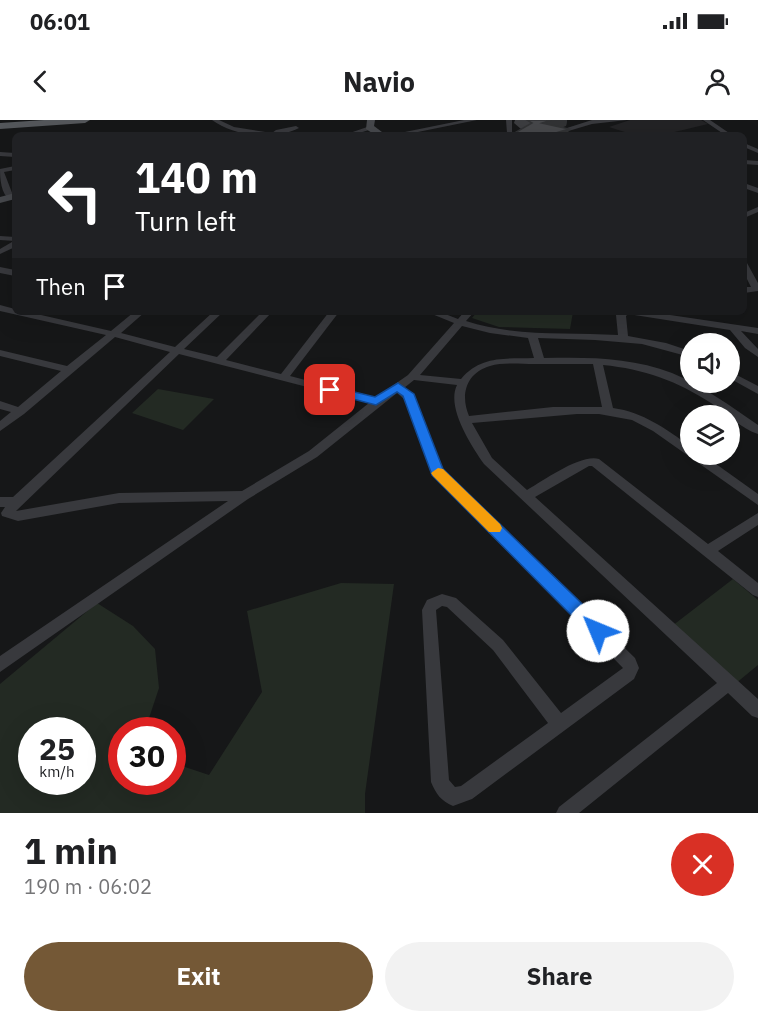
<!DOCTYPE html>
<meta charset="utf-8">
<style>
:root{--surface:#fff;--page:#f2f2f2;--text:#202124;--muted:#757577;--accent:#745836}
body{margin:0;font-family:"IBM Plex Sans",sans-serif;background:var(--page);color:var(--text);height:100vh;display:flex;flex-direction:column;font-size:22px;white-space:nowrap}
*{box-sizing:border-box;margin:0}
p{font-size:20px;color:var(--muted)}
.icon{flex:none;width:33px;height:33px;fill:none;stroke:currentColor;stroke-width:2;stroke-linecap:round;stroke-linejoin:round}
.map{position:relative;height:693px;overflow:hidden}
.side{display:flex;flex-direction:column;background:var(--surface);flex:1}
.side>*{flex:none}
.hud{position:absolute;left:12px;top:12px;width:735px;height:183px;border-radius:9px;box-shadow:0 6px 24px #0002;background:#202124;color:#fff;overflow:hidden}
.tools{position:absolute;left:680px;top:213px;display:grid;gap:12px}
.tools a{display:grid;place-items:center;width:60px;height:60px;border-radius:50%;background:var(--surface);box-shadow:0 6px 24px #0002;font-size:30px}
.speed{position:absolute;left:18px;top:597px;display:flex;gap:12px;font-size:30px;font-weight:700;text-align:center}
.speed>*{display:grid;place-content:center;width:78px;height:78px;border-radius:50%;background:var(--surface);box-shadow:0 6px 24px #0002;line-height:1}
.speed small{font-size:15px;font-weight:400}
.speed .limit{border:9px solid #d22;background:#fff;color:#111}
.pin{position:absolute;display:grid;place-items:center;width:51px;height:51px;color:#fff;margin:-26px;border-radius:12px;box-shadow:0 3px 9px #0006}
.me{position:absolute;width:66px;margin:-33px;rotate:315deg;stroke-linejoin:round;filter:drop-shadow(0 0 4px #0008)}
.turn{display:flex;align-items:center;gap:21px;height:126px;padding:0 24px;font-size:27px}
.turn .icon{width:78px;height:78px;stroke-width:2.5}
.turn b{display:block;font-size:42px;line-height:51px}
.then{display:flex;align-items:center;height:57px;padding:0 24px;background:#0003;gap:12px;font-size:22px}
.round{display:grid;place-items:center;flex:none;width:63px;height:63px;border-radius:32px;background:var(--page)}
.head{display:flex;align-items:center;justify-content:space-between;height:102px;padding:0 24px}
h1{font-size:36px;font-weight:700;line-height:45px}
.cta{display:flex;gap:12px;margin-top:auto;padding:12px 24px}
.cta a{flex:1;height:69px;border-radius:36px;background:var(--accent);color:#fff;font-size:24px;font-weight:700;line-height:69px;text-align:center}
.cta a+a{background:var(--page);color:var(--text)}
.status{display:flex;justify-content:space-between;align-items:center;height:42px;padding:0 30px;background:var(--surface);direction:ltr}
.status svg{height:16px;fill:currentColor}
header{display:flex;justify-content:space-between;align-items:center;height:78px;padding:0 24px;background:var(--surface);font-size:27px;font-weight:700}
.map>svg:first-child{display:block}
.built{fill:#232325}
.green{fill:#232a23;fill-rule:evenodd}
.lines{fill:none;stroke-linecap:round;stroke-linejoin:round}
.street{fill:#38393d;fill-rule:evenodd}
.secondary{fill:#46484c;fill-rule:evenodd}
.primary{fill:#54575b;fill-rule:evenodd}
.wall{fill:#3c3d40}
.shaded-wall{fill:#313234}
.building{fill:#46474a;stroke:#313234;stroke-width:1.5}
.route{fill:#1a73e8;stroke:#114b97;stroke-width:1.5}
.slow{fill:#f59e0b}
</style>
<div class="status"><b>06:01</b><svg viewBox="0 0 49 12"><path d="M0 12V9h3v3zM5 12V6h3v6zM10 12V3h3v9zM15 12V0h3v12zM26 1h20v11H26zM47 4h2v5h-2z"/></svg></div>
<header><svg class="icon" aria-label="back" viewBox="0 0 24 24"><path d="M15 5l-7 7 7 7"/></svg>Navio<svg class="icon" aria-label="person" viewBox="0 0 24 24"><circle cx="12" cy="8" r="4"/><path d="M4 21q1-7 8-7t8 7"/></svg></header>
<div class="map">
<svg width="758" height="693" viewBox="0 0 758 693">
<rect width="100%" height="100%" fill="#161718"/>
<!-- built -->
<path class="built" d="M630,0h71l7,4 -46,11h-28l-25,-8z"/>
<!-- green -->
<path class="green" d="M477,192h96l-3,17 -71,-2 -27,-9z
M158,269l56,10 -31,31 -51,-17z
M733,459l25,21v65l-23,19 -63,-58z
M341,463l53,1 -29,210v19h-365v-129l97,-81 36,23 22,23 4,39 -14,42h-23v52h50l1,-19 36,12 53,-83 -15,-81zM32,610h50v52h-50z"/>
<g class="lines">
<!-- street -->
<path class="street" d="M212,0h7l15,7 38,6 4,-3 20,-4 3,2c-24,12 -64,9 -87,-8z
M464,0h13l-74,15h-13z
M506,0h6v14l-5,-1z
M592,0h35l-35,4 -37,11h-10z
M703,0h7l22,15h-7z
M370,6l2,3 -19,6h-9z
M744,23l14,6v4l-14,-6z
M0,32l15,1v4l-15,-1z
M744,40l14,1v4l-14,-1z
M15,46v4l-11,2 10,26 -4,2c-9,-6 -10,-21 -10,-31z
M744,63l14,5v5l-14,-5z
M758,87v5l-14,6v-5z
M0,116l15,1v4l-15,-1z
M12,122h3v5l-15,7v-5z
M744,142l3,1 11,20v8l-14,2v-6h7l-7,-14z
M0,147l15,3v6l-15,-3z
M0,185l15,4v3h13l83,19 23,-19h11l-24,21 54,14 38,-35h10l-39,37 33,8 45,-45h10l-46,48 55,14 48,-62h10l-49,64 85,22 33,-23 46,-52 -27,-11h13l18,7 6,-7h10l-8,9c49,16 101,11 152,14l-2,-20 3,-3h31l108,16v6l-17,-3 17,18v8l-13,-9 -15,-18 -102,-16 -2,2 2,20 38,7 24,8v6l-48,-13 -47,-4 -57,-2 6,20c43,-1 87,-1 128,15 30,12 58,33 86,52v9c-16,-5 -32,-21 -47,-31 -34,-22 -67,-34 -108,-38l10,43c30,4 53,21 77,38v8h12l56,40v11l-105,-74 -21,-11 -33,-6h-22l-105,9 20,35 35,32c18,-10 53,-36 72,-31l109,85 50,-31v12l-40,26 40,32v14l-5,-2 -161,-129h-3l-54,31 223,202v19l-6,-2 -24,-23 -149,120h-23l3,-6 158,-124 -233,-219c-13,-19 -38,-57 -27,-79l-43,-5 -10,8 11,10 27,71 193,189 4,10 -5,11 -162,120 -19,7c-12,-5 -17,-12 -22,-24l-9,-172 5,-10 15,-6 14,4 47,42 58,73 62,-45 -190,-194 -28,-74 -8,-7 -80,64 -69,42 -248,173v-16l228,-155 -109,2 -101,18 -16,-5 -1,-3 4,-6h-5v-10h13l157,-145 -55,-15 -91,77 -24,17v-10l11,-9 -11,-3v-8l18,6 43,-36 -61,-15v-6l67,16 39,-31 -106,-24zM462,206l28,7 38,5 6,20c-28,1 -53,-3 -73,21l-41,-4zM179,234l190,49 -60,48 -67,40 -123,2 -103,18zM534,244h59l9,43h-49l-84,9c-9,-21 -3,-43 21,-50 13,-4 31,-2 44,-2zM442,486l5,1 46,43 55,73 -87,63 -6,1 -6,-7 -13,-170z
M729,251l29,15v8l-29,-16z"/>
<!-- secondary -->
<path class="secondary" d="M367,0h8l-1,6 12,9h-11l-9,-6z
M15,73v6l-15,4v-6z"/>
<!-- primary -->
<path class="primary" d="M44,0h46l-5,3 -85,6v-6z"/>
</g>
<!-- wall -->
<path class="wall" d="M515,0h52l-1,6 -45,3 -7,-6z"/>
<!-- shaded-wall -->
<path class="shaded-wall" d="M551,0h16l-1,6 -25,9 1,-12z
M569,9l-1,6h-19z"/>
<!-- building -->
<path class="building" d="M527,0h24l-9,3 27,6 -20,6h-38l21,-12z"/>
<!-- route -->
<path class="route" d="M398,263l16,11 29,75 161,156 2,6 -2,5 -6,2 -6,-2 -160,-161 -29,-79 -6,-4 -21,13 -50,-13 -2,-2 6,-4 45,11z"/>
<!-- slow -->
<path class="slow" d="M438,348l5,1 57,55 2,4 -2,4h-11l-56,-56 -2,-3z"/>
</svg>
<div class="tools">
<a><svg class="icon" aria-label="sound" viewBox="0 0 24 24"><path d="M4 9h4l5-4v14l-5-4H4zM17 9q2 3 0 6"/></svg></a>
<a><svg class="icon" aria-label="layers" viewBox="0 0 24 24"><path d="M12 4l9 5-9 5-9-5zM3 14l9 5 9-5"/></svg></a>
</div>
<div class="speed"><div>25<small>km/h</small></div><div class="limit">30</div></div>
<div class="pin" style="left:330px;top:270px;background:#d93025"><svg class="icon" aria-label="arrive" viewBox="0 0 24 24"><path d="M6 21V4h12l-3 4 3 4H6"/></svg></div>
<svg class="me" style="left:598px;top:511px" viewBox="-20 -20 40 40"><circle r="19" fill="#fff"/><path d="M0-13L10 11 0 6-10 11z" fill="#1a73e8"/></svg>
<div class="hud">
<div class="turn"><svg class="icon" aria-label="left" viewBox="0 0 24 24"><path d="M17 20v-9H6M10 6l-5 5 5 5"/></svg><div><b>140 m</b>Turn left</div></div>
<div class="then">Then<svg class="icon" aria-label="arrive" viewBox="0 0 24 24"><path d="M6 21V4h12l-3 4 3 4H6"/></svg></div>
</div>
</div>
<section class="side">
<div class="head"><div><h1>1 min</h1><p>190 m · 06:02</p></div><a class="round" style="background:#d93025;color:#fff"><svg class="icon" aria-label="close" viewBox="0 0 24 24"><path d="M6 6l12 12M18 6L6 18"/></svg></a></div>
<div class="cta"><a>Exit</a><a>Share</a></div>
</section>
